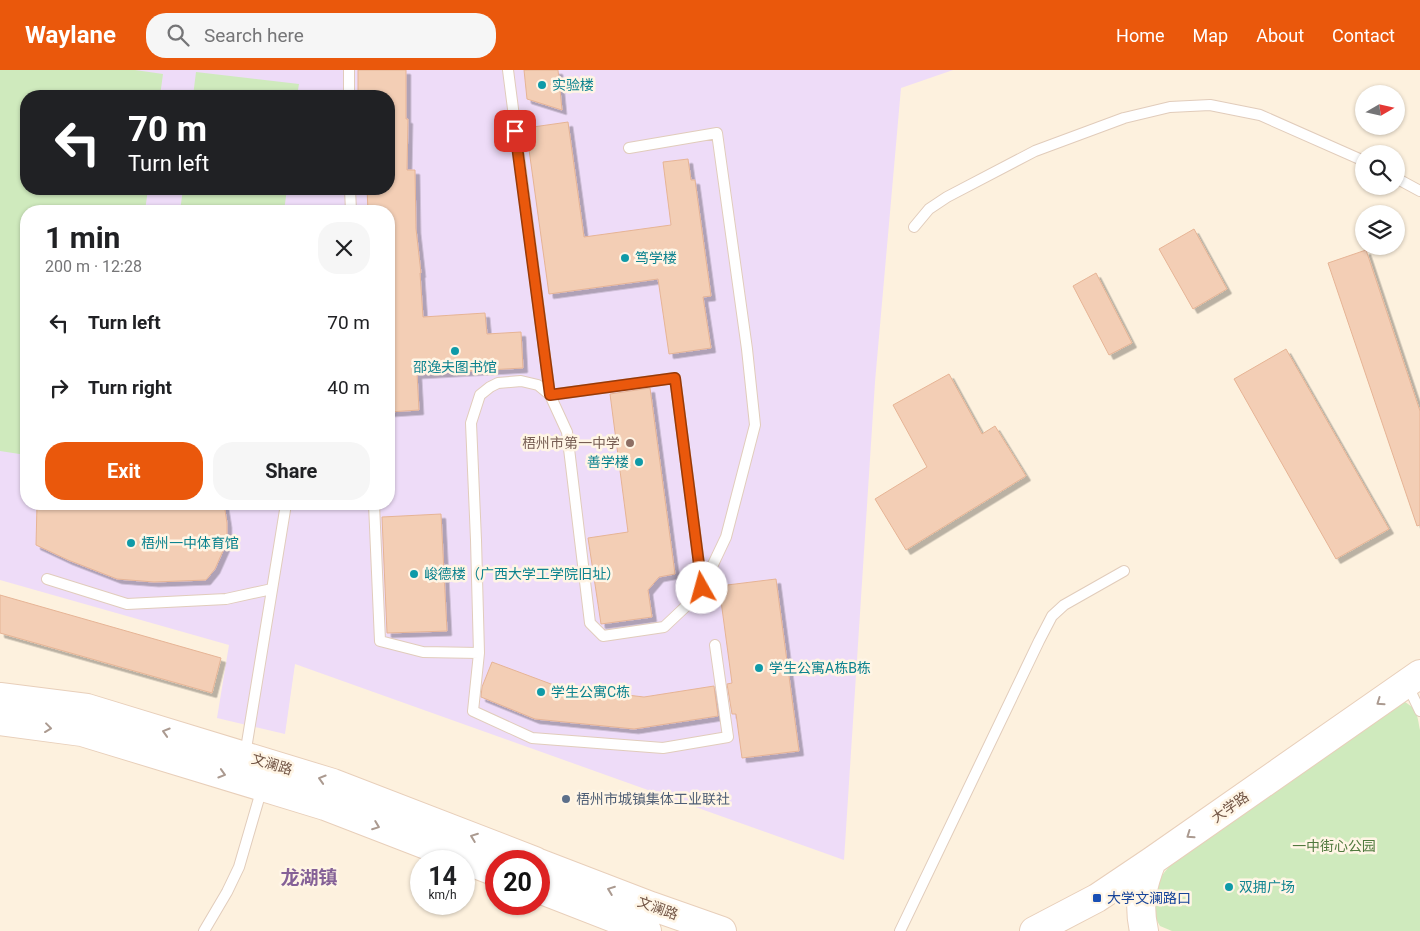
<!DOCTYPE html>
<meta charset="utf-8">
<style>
:root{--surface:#fff;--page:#f6f6f6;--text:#202124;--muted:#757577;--accent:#ea580c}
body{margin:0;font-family:Roboto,"Noto Sans SC",sans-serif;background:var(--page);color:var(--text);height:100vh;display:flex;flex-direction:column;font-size:19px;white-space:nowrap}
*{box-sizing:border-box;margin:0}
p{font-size:16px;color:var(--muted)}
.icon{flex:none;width:28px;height:28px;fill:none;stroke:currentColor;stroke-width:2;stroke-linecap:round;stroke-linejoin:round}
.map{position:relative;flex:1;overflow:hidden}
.details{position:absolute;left:20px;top:135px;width:375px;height:305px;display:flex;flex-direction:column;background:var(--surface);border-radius:20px;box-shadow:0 1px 4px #0004}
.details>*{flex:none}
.hud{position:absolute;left:20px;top:20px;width:375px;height:105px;border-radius:20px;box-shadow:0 1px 4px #0004;background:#202124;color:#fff;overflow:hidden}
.needle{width:32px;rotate:81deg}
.tools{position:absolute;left:1355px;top:15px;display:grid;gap:10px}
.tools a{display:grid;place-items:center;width:50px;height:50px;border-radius:50%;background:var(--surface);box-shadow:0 1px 4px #0004;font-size:25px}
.speed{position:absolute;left:410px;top:780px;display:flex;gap:10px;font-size:25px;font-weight:700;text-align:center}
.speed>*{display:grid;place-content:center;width:65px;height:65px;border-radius:50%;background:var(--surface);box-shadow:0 1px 4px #0004;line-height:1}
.speed small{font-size:12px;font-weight:400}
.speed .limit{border:8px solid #d22;background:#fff;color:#111}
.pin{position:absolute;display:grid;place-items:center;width:42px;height:42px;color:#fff;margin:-21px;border-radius:10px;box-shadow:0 2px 8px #0006}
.me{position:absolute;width:55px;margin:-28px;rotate:353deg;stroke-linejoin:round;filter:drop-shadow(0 0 4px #0008)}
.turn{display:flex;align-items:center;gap:18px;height:105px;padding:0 25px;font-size:22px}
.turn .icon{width:65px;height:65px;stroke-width:2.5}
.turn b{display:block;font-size:35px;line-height:42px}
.round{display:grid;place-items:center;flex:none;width:52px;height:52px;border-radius:20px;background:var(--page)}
.headline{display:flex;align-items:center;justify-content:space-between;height:85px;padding:0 25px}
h1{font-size:30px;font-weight:700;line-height:38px}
.button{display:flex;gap:10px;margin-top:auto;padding:10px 25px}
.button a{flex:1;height:58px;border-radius:20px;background:var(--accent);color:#fff;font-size:20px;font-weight:700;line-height:58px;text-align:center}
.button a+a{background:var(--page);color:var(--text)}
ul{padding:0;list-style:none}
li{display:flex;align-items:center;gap:15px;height:65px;padding:0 25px}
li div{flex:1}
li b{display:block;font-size:19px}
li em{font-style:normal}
header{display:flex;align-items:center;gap:30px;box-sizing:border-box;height:70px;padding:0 25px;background:var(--accent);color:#fff}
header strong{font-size:24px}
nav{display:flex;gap:28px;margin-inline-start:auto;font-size:18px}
.search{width:350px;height:45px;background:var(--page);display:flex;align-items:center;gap:12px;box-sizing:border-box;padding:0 18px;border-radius:20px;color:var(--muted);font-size:19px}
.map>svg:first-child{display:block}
.education{fill:#eedcf8;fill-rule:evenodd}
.green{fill:#cfeabd}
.building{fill:#f3ceb5;stroke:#e6b495;filter:url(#shadow)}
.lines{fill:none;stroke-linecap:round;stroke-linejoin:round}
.lane-casing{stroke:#e1ccbb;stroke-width:12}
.secondary-casing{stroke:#e8cfba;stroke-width:30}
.lane{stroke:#fff;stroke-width:10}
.secondary{stroke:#fff;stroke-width:28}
.oneway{stroke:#ab9a90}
.route-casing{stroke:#983908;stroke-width:12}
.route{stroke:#ea580c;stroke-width:9}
.culture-dot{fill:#0f9aa8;stroke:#fff5e5;stroke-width:2}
.education-dot{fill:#8d6e63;stroke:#fff5e5;stroke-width:2}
.service-dot{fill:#5c6f8a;stroke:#fff5e5;stroke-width:2}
.transit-dot{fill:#1a4fb4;stroke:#fff5e5;stroke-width:2}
.labels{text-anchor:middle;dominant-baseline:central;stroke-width:5;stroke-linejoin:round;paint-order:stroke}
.culture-label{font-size:14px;fill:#0d838f;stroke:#fff5e5;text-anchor:start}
.education-label{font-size:14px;fill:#785e54;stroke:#fff5e5;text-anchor:end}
.street-label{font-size:14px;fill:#735646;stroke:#fff5e5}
.service-label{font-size:14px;fill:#4e5e75;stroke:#fff5e5;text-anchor:start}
.park-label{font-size:14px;fill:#50793e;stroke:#fff5e5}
.transit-label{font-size:14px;fill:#164399;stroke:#fff5e5;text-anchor:start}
.district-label{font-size:19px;font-weight:bold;fill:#856197;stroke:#fff5e5}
</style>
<header>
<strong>Waylane</strong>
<div class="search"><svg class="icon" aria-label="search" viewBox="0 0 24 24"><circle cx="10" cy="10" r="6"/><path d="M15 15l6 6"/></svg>Search here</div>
<nav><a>Home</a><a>Map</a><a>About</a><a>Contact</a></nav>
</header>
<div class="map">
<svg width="1420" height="861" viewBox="0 0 1420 861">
<defs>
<filter id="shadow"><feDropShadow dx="4.5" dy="4.5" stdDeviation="0" flood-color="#0004"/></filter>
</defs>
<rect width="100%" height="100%" fill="#fdf1de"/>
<!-- education -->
<path class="education" d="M0,0h953l-52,18 -26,294 -31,478 -549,-196 -10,70 -68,-16 12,-73 -229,-65zM26,26h363v93h-363zM26,141h363v293h-363z"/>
<!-- green -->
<path class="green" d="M0,0h135l28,4 -3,22h-134v93h122l-3,22h-119v244l-26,-4z
M196,2l103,12 -2,12h-104z
M183,119h104l-3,22h-104z
M1402,630c15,9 15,13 18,30v201h-248l-12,-5 -8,-14 -1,-16 12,-22 14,-17z"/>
<!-- building -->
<path class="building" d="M358,0h48v49h2l-1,51h8l1,59 5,44h-1l3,44 62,-4 2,21 34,-2 2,36 -106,6 2,36 -30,2v-201h-21l-1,-22h22v-93h-31z
M524,0h34l4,40 -35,-11z
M568,52l16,115 87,-12 -8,-63 25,-3 3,21h4l16,116 -8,1 8,51 -42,6 -11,-75 -109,15 -23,-166z
M1194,159l33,60 -34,20 -34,-60z
M1366,180l54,161v114l-3,1 -89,-263z
M1096,203l36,70 -23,12 -36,-69z
M1286,279l103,180 -53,30 -102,-180z
M949,304l33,60 13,-8 31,50 -120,74 -31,-51 52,-32 -34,-62z
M650,318l25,186 -16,3 -11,13 4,27 -51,7 -13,-86 40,-6 -18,-138z
M37,434h187l3,19v19l-12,27 -9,11 -52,2 -37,-3 -49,-19 -32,-15z
M441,444l6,117 -60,2 -5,-116z
M776,509l23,172 -57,7 -6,-44h-4l-5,-30 5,-1 -13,-97z
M0,525l221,63 -9,35 -212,-60z
M492,592l67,25 85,10 70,-11 4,30 -84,13 -99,-10 -54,-22 1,-10z"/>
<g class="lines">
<!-- lane casing -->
<g class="lane-casing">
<path id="lane" d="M349,0v26
M508,0l42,325 125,-17 27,208
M629,78l88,-15 30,216 8,76 -29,112 -27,57 -35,33 -61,9 -13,-13 -23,-191 -17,-37 -12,-10 -17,-4 -23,2 -8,4 -10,8 -9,28 5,117 3,113 -6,58 59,27 131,10 65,-11 -13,-92
M1396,108l24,13
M350,119l1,22
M914,157l15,-18 18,-12 88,-46 89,-33 46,-11 40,-2 50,10 104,46
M374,434l6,137 43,11 56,1
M47,509l80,25 99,-5 46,-10
M1407,614l13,27
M245,685l41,-251
M204,861l23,-39 12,-25 23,-79
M900,861l139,-290 13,-25 12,-11 60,-34"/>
</g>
<!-- secondary casing -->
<g class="secondary-casing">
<path id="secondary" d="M0,627l87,11 246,75 202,78
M0,651l82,11 243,74 171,66
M539,793l112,43 71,25
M539,819l108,42
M1034,861l63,-33 55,-37 268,-187
M1144,861c-6,-26 -2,-45 8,-70"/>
</g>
<!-- lane -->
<use href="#lane" class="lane"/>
<!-- secondary -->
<use href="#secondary" class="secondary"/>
</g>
<!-- one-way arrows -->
<defs><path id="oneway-chevron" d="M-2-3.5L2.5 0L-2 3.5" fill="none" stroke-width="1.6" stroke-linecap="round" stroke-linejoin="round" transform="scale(1.25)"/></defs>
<g class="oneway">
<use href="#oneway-chevron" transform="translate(1380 632) rotate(145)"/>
<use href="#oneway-chevron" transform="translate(48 658) rotate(7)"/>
<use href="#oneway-chevron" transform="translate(166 662) rotate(-163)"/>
<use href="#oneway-chevron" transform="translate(222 704) rotate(17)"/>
<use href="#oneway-chevron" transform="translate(322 709) rotate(-163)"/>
<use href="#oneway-chevron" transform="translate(376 756) rotate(21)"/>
<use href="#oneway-chevron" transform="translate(1190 765) rotate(145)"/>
<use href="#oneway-chevron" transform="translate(474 767) rotate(-159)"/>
<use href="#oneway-chevron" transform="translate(611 820) rotate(-159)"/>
</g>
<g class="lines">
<!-- route casing -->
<g class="route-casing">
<path id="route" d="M515,61l35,264 125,-17 27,210"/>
</g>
<!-- route -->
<use href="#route" class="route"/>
</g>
<!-- markers -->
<g class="culture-dot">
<circle cx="542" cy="15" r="5"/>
<circle cx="625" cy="188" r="5"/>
<circle cx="455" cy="281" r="5"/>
<circle cx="639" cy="392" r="5"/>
<circle cx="131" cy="473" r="5"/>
<circle cx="414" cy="504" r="5"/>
<circle cx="759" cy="598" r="5"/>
<circle cx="541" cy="622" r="5"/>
<circle cx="1229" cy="817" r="5"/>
</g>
<circle class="education-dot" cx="630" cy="373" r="5"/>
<circle class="service-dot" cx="566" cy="729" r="5"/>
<rect class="transit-dot" x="1092" y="823" width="10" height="10" rx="2.5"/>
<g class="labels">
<!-- culture labels -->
<g class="culture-label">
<text x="552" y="15">实验楼</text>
<text x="635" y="188">笃学楼</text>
<text x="455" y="297" text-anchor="middle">邵逸夫图书馆</text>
<text x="629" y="392" text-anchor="end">善学楼</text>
<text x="141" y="473">梧州一中体育馆</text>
<text x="424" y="504">峻德楼（广西大学工学院旧址）</text>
<text x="769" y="598">学生公寓A栋B栋</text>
<text x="551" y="622">学生公寓C栋</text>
<text x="1239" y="817">双拥广场</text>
</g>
<!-- education labels -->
<g class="education-label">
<text x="620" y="373">梧州市第一中学</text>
</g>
<!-- street labels -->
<g class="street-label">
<text transform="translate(272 694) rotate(17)">文澜路</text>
<text transform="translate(1230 737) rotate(-35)">大学路</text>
<text transform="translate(658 838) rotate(20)">文澜路</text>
</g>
<!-- service labels -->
<g class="service-label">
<text x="576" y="729">梧州市城镇集体工业联社</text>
</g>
<!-- park labels -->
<g class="park-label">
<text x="1334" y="776">一中街心公园</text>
</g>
<!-- transit labels -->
<g class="transit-label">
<text x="1107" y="828">大学文澜路口</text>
</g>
<!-- district labels -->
<g class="district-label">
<text x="309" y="807">龙湖镇</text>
</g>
</g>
</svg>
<div class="tools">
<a><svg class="needle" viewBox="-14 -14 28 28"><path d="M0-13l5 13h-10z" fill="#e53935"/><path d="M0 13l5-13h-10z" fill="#757577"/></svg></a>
<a><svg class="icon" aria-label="search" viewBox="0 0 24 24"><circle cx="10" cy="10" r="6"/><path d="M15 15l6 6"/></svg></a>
<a><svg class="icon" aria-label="layers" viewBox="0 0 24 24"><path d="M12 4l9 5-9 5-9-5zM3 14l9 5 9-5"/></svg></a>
</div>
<div class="speed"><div>14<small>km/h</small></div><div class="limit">20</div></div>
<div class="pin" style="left:515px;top:61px;background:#d93025"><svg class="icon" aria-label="arrive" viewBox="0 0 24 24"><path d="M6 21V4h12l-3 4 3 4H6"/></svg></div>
<svg class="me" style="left:702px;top:518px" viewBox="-20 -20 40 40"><circle r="19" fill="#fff"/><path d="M0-13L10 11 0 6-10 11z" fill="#ea580c"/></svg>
<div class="hud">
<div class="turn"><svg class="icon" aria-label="left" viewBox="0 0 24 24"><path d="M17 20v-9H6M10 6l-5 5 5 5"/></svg><div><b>70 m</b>Turn left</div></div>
</div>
<section class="details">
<div class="headline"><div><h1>1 min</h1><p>200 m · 12:28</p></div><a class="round"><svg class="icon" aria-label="close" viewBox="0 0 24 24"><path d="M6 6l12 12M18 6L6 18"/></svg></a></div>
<ul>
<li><svg class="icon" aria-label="left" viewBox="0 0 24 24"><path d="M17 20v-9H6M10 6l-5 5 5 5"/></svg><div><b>Turn left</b></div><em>70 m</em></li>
<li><svg class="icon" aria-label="right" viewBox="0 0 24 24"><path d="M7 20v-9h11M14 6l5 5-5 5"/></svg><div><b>Turn right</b></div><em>40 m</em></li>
</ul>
<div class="button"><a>Exit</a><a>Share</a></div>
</section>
</div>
